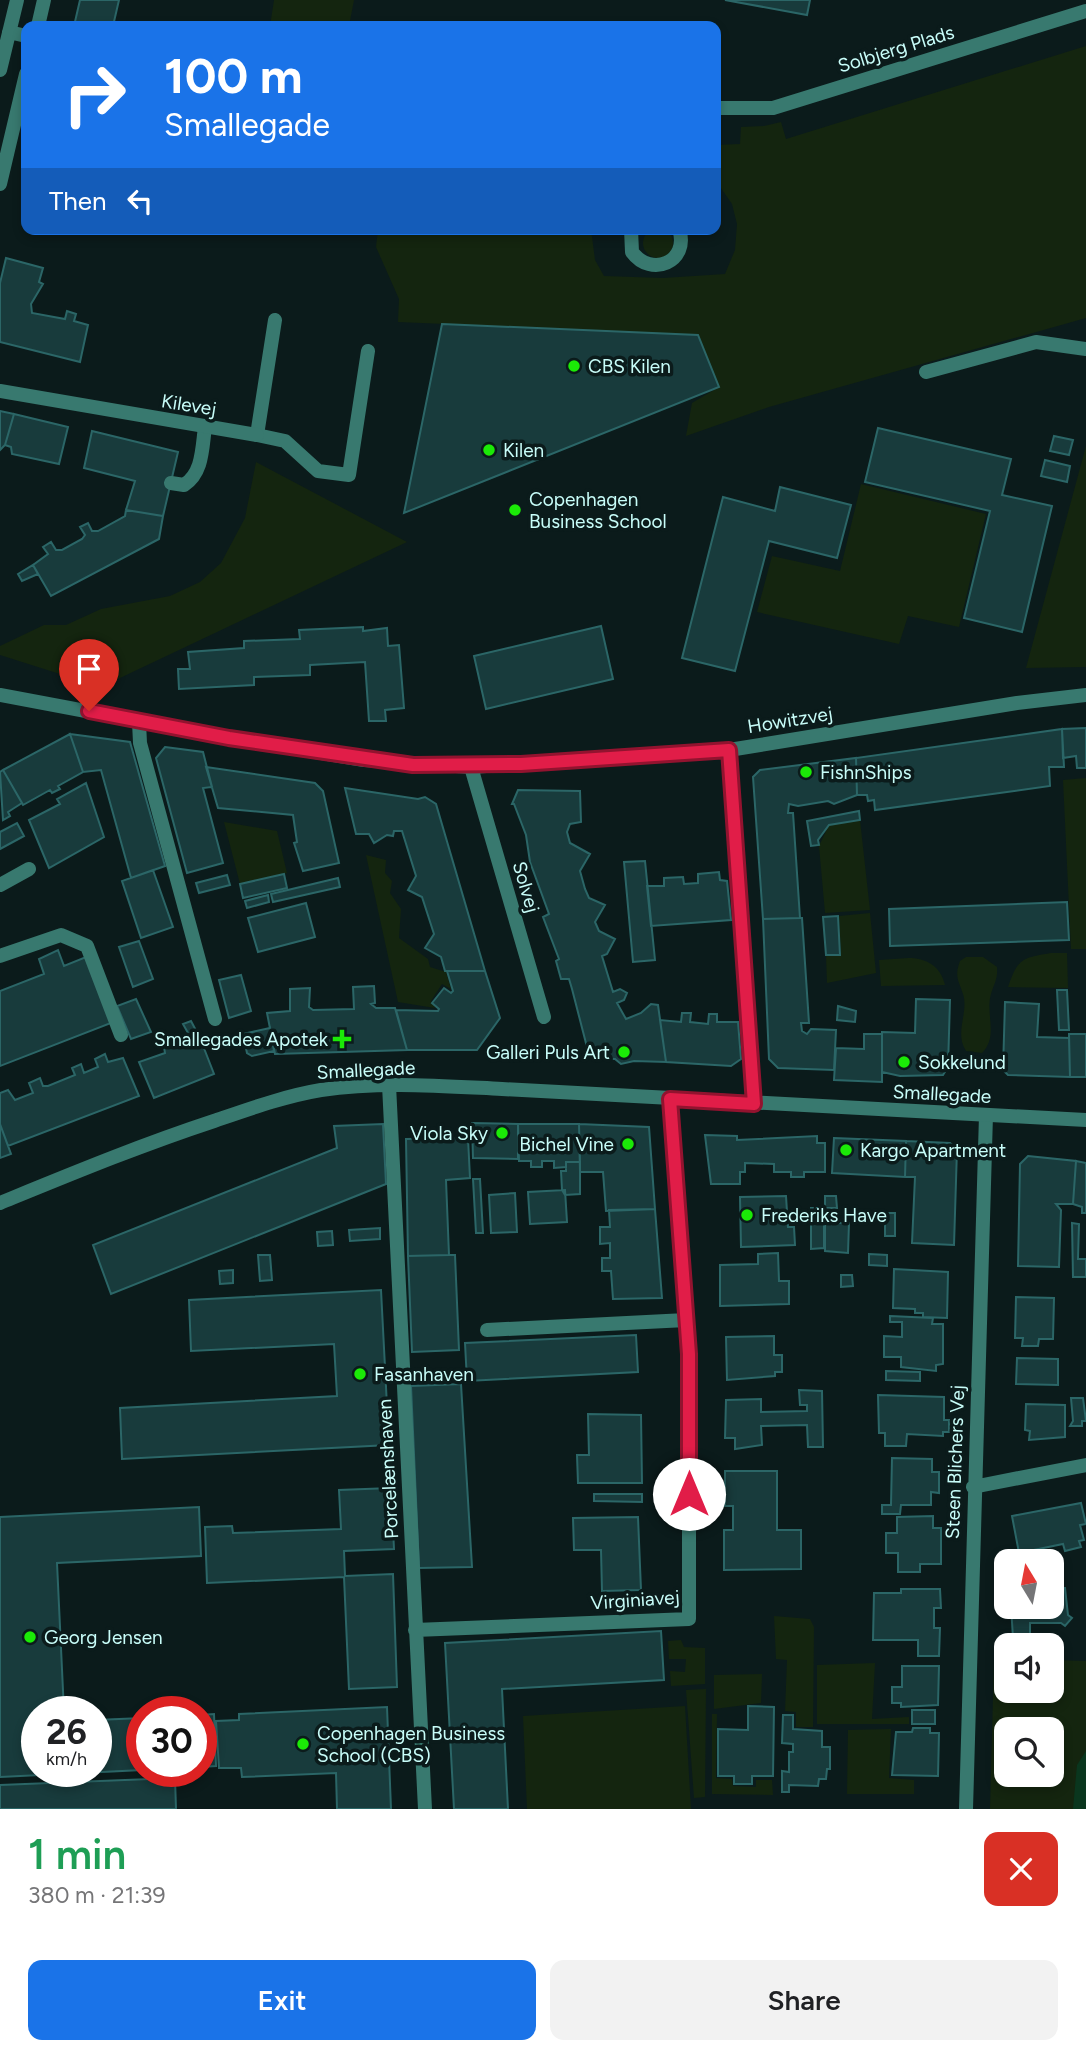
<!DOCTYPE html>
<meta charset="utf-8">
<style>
:root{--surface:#fff;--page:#f2f2f2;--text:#202124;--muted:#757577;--accent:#1a73e8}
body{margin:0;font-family:Figtree,sans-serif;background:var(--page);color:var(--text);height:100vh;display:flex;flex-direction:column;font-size:26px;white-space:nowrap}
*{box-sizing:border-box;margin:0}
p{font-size:23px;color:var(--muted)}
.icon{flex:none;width:38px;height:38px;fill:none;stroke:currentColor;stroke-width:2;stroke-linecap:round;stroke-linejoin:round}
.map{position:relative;height:1809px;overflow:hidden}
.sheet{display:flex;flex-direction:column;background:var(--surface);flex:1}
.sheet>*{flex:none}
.top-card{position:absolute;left:21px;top:21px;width:700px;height:214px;border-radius:14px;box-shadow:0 4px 10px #0003;background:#1a73e8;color:#fff;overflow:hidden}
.needle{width:46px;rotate:350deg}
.buttons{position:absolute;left:994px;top:1549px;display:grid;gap:14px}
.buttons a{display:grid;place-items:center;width:70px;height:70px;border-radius:14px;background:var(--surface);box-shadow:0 4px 10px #0003;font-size:35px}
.speed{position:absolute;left:21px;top:1696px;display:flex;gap:14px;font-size:35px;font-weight:700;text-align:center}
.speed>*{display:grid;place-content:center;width:91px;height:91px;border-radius:50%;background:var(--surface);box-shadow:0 4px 10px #0003;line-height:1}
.speed small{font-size:18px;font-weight:400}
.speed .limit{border:10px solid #d22;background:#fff;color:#111}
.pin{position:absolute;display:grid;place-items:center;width:60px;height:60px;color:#fff;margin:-72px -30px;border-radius:50% 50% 50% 0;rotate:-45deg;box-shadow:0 0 7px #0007}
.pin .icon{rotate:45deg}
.me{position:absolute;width:77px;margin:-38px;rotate:0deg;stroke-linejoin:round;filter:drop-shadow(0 0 5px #0008)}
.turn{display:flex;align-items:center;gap:24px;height:147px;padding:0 28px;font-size:32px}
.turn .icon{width:91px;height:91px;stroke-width:2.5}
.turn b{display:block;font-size:49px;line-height:60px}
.then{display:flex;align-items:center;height:66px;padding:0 28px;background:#0003;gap:14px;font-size:26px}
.round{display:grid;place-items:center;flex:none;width:74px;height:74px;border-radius:14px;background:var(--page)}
.summary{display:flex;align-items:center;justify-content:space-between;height:119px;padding:0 28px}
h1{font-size:42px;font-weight:600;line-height:52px;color:#1e9e55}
.primary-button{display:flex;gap:14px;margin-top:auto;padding:14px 28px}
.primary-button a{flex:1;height:80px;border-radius:14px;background:var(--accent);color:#fff;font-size:28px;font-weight:600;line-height:80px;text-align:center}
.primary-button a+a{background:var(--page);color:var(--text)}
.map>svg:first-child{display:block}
.green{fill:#14250f;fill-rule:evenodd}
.water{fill:#0a361e}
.building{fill:#183b3c;stroke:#2b6667;stroke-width:2}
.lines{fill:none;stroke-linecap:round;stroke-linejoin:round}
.service{stroke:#38796f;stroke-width:14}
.minor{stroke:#38796f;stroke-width:14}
.tertiary{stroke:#38796f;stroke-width:14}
.route-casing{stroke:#92132f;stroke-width:18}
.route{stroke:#e11d48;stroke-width:12}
.poi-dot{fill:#1bea07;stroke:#0b1b1b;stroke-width:2.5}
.labels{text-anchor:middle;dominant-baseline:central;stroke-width:7;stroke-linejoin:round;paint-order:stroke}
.street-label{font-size:19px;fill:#c8fdf9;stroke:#0b1b1b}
.poi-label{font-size:19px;fill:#c8fdf9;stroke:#0b1b1b;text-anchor:start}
</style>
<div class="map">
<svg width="1086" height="1809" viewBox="0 0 1086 1809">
<rect width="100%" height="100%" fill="#0b1b1b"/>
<!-- green -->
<path class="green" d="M274,0h80l-5,26h-79z
M1086,46v272l-317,89 -83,29 6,-33 27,-16 -21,-52 -300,-13 1,-23 -23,-52 2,-18h213l4,31 9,16 59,2 62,-4 10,-24 2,-26 -5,-20 -16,-23v-36l24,-1 1,-17 23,-1 17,-4 5,17z
M643 243a15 15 0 1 1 30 0a15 15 0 1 1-30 0Z
M1086,446v221l-60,1z
M256,462l151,80 -306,145 -101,-32v-9l44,-21h22l35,-16 69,-13 30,-14 21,-19 24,-45z
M861,484l125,30 -27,113 -51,-11 -9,28 -142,-32 15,-56 68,15z
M1086,778v171h-15l-8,-169z
M860,820l10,90 -45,3 -6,-67 10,-21z
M224,822l53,9 10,42 -47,11z
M366,855l20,5 -1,13 7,8 -2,12 11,16 -2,29 29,21 2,8 16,5 5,17 -9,-5 -11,17 4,7 -37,-6z
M870,913l6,60 -49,10 -1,-27h15l-2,-40z
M1051,953h16l1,35 -60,-1c10,-28 13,-29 43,-34z
M966,957h17l14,10c1,12 -3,17 -6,27 -6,20 8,42 -9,59l-16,-2c-12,-18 3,-39 -3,-57 -4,-13 -9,-17 -3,-33z
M909,958c18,0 32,9 36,27l-64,1 -2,-26z
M774,1616l36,3 4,8 -1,100h-17v-15l-11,-1 2,-51 -11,-1z
M681,1640l3,7 21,1v36l-34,2 -1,-15 15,1 1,-13h-17l-1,-18z
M994,1659h12v31h46v-30l34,1v148h-96zM1006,1729h46v45h-46z
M875,1663l-3,56 37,-2v7h-92v-59z
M762,1674l-1,29 -47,6v-34z
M706,1689l-1,108 -11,1 -8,-108z
M685,1706l6,103h-164l-4,-93z
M712,1714h5l-1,64 16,1 1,7 23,1v-7h16l1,15 -61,-1z
M891,1729l-2,49 25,2v14h-67l1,-64z"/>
<!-- water -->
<path class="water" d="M1086,1751v58h-13l4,-44z"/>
<!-- building -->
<path class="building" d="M80,0h39l-6,26h-39z
M725,0h85l-3,15z
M6,258l37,10 -4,14 4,2 -12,20 1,9 33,6 2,-8 9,3 -2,7 14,4 -8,37 -80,-20v-59z
M442,324l256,11 21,52 -315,126z
M0,411l14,3 -9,31 -5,5z
M14,414l54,13 -9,37 -47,-10 -1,-7 -6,-2z
M878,428l133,31 -9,36 50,11 -30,126 -58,-14 26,-107 -125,-29z
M92,431l86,21 -15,64 -37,-6 9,-29 -51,-13z
M1054,436l19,4 -4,15 -19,-4z
M1045,460l25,6 -3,16 -26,-6z
M780,487l71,18 -14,53 -68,-17 -34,130 -53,-13 41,-161 52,14z
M126,510l37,6 -4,23 -108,57 -18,-31 15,-11 -5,-7 8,-5 5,8h6l20,-11 3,-4 -5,-8 8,-4 4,8h6l27,-15z
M33,565l5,9 -16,7 -4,-7z
M601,626l12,53 -127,30 -12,-53z
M363,627v4l24,-3 1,18 11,-1 5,63 -19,2 1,11h-17l-4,-59 -55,3v10l-56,2v8l-75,4 -1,-20h12l-2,-17 56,-4v-7l56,-2 -1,-9z
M1086,728v40h-9l-1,-12 -13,2 -1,-29z
M1062,729l2,38h-15l1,19 -175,24 -1,-10 -6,1 -1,-6h-10l-1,-37z
M70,734l60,8 35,124 -34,12 -30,-108 -18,2z
M70,734l13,38 -25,14 2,3 -8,4 -2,-3 -27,15 -20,-35z
M165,747l38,5 9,35 -9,1 20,75 -36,10 -31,-115z
M856,758l1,37 -23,9 -6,-3 -30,5 -9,-2 -1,9h5l7,105 -37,1 -10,-142 7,-7z
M206,767l109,16 8,8 16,72 -36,8 -9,-28 3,-1 -4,-27 -75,-7z
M3,770l19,33 -14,9 2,4 -7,4 -3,-48z
M86,783l18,54 -55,31 -20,-48 31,-16 -3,-5z
M345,788l73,11 7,-2 11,7 49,167h-40l-4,-14 -16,-9 9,-14 -12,-37 -14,-7 8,-14 -14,-45h-8l-1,5 -6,-1 -13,8 -5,-9h-13z
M518,790l62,1 1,31 -11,2 -3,8 3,11 20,11 -10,17 5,18 4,9 16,7 -10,17 4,9 16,8 -8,15 -5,2 11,36 7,-3 7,4 -3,7 -7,3 9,16 15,-6 10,-9 7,1 8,57 -32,-1 -13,3 -6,-5 -22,-1 -5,-7 -16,-62 -3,-10h-8l-5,-18 3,-2 -16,-42 6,-3 -19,-52 -4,-27 -12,-31h-2z
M859,811l1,9 -31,5 -11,15 1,5 -8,1 -4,-25z
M17,823l7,13 -24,13v-17z
M645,861l10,99 -22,2 -9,-100z
M153,870l20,57 -32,11 -19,-57z
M719,872l1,8 7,1 4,39 -80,6 -4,-40h17v-8l19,-1 1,7 14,-1v-9z
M284,874l3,14 -44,10 -3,-14z
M227,875l3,10 -31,8 -3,-10z
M338,878l2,9 -67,15 -2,-8z
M268,895l1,7 -22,6 -2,-7z
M1067,902l2,38 -179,6 -1,-37z
M306,903l9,34 -57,15 -10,-34z
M838,916l2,39h-14l-3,-38z
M800,918h2l7,105h-8l1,8 5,3 4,-5 25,1 -2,40 -56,-2 -9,-9 -6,-140z
M139,941l14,38 -20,8 -14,-40z
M58,950l6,16 22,-9 25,66 -111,43v-75l44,-17 -5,-15z
M447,971h38l15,47 -23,32h-70l-11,-40 42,1 1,-2 -7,-6 12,-15 7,5 2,-2z
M241,975l10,36 -22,7 -10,-38z
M374,986l1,17 -4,1 5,4h19l12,42 -132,4 -8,-41 23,-2v-22l20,-1 -1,19 4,3 41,-1 -1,-22z
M1057,990h10l2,40h-10z
M136,999l15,33 -20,7 -14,-33z
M916,999l34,1 -2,67 -5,8 -43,1 -18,-4v-40l33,1z
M1005,1002l34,2 -2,33 32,1 1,39 -62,-2 -5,-5z
M838,1006l18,5 -1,11 -18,-2z
M682,1013h9l-1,9 18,2 1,-10h8v8h21l3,37 -10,7 -65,-4 -6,-42 21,2z
M191,1021l9,17 -12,-5 -5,-9z
M270,1028l4,23 -22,5 -5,-3 -4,-19z
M864,1034h18v48l-48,-2 2,-32 28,1z
M1069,1034h17v43h-16z
M200,1038l14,36 -60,24 -15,-36 26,-9 -1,-6 10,-3 2,4z
M105,1054l3,8 15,-4 16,38 -131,50 -8,-22v-31l8,-3 7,10 18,-7 -4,-10 11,-5 3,8h5l27,-11 -3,-7 9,-4 3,9 14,-6 -3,-8z
M472,1123l46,1v35l-45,-1z
M0,1124l11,30 -11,4z
M383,1124l3,60 -275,110 -18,-49 244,-97 -3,-22z
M518,1124h61l1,38h-14v5l-12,1v-7h-12v6h-11v-6h-12z
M579,1124l70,3 6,82 -49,2 -3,-39h-23z
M705,1135l32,1v4l80,-4v7h8v29h-21v5h-13v-5h-17v-8l-29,-1v9h-5v12h-29z
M468,1138l2,40 -24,2 3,75 -41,1 -2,-117z
M834,1138l72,3 -1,36 -73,-4z
M906,1141l44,2 7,6 -3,96 -42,-2 3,-66h-10z
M1028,1156l48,5 -3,43h-17l5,6 -2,57 -41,-1 2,-102z
M1076,1161l10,2v50h-4v-6l-9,-3z
M566,1162h14v32l-15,1 -3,-5 -1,-19h5z
M473,1179h7l3,54h-7z
M565,1190l2,32 -37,2 -2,-32z
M515,1193l2,39 -26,1 -2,-38z
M786,1196l2,31h6l1,18 -54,2 -1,-50z
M825,1196h11l1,12h-12z
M811,1208h13v40l-13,1z
M655,1209l7,89 -49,1 -2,-28h-9v-13h8v-15l-10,1v-17h10l-1,-17z
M885,1213h10v23h-10z
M825,1223h24l-1,30 -23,-2z
M1072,1223l7,1 -1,35h8v18h-13z
M380,1228v11l-30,2 -1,-11z
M332,1231l1,14 -15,1 -1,-14z
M778,1253l1,28h10v23l-69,2v-41l38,-1v-10z
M869,1254l18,1v11l-18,-1z
M258,1255h12l2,25 -12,1z
M449,1255h6l4,95 -47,2 -4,-96z
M894,1269l54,3 -1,46 -24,-1v-4h-8v-4l-22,-1z
M233,1270v13l-13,1 -1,-13z
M841,1275h11l1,11 -12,1z
M381,1290l8,155 -267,14 -2,-51 217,-12 -3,-52 -143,7 -2,-51z
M1016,1297l38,1 -1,41h-14l-1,7h-16l1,-8h-8z
M890,1316l43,2 -1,6h11v40l-7,1v6l-35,-4v-10h-17v-21l18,1v-15h-12z
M636,1335l2,37 -171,9 -2,-38z
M774,1336v19h8v17h-7v4l-48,4 -1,-43z
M1017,1358l41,1v26l-42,-1z
M886,1371l34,1v9l-34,-1z
M461,1384l11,183 -53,1 -8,-182z
M799,1390l23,1 1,56h-15l-1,-22 -46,1 1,19 -27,4v-11h-10l1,-38 35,-1v13l46,-1v-6h-7z
M878,1395l66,2v23h5v12h-6v4l-36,-2 -1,12h-21v-13h-6z
M1071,1398h12l3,23h-4v5h-12l3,-5z
M1026,1404l39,1v32l-36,3 1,-9 -5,-1z
M588,1414l53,1 1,68h-64l-1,-28h12z
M892,1458l40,1v13h7v21l-8,-1v13h-30l-1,9h-18v-9h9z
M725,1471h52v59h24v39l-77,1v-40h9v-24h-8z
M391,1488l3,61 -50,2 1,25 48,-2 4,113 -48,2 -5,-112 -137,6 -2,-56 27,-1 1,7 108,-4 -2,-39z
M594,1494h48v8l-48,-1z
M1081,1503l5,21 -6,1 4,15 -5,1 2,6 -16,4 -2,-7 -44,9 -7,-37z
M199,1507l2,49 -144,7 7,149h-27v59h59v-51l46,-2v52l-142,7v-260z
M933,1516v12h8v36h-21v8h-22v-19h-12v-20h11v-16z
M638,1517l3,73 -39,1 -1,-41h-27l-1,-32z
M1052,1588h13l3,27 4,3 -7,8 -4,-3h-31v15h-17l-2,-32h41z
M901,1589h39l1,19h-7v20h6l-1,28h-21v-16h-45l1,-47h27z
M661,1631l3,49 -162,9 6,120h-54l-9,-166z
M902,1666h37l-1,39 -37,2v-4h-9v-16h10z
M748,1706l26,1 -1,69h-21v8h-18v-8h-16v-47l30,1z
M387,1707l4,102h-54l-1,-36 -94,4 -1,-9h-22l-3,-47 23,-1v-6z
M912,1710h23v14h-23z
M214,1714l2,52 -15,1v-52z
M783,1715h10v14l29,2v16h8v22h-3l-1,10h-7l-1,7 -29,-1v7h-7v-21l7,1v-20h4v-8l-11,-1z
M913,1728h17v5h9l-1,43 -46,-1 4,-43h16z
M175,1778l1,31h-176v-24z"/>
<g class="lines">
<!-- service -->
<path class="service" d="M716,108h57l313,-97
M631,229l1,23c19,26 58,10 47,-23
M275,320l-18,115 28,6 33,30 31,4 19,-124
M926,372l110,-30 50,7
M171,483l13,2c19,-12 18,-37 21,-58
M139,722l1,21 75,276
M0,885l29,-16
M0,956l61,-21 26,11 34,89"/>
<!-- minor -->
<path class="minor" d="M0,391l257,44
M0,695l229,43 135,22 107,7 258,-17 288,-47 69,-8
M729,750l25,354
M471,767l73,250
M389,1085l36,724
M487,1330l199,-10
M973,1487l113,-22
M415,1630l274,-11v-265l-19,-255
M966,1809l20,-694"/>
<!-- tertiary -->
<path class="tertiary" d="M38,26l6,-26
M9,32l17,4
M0,70l17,-70
M0,184l26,-110
M0,1203c71,-29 141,-58 214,-82 35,-12 71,-25 107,-31 60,-9 121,-4 181,-1l584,31"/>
</g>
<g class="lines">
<!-- route casing -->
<g class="route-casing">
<path id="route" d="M89,711l140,27 184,27 108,-1 208,-14 25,354 -84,-5 19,255v140"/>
</g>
<!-- route -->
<use href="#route" class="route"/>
</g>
<!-- markers -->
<g class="poi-dot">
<circle cx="574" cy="366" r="7"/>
<circle cx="489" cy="450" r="7"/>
<circle cx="515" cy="510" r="7"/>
<circle cx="806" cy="772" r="7"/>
<path d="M338.5 1028.5h7v7h7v7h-7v7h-7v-7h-7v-7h7z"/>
<circle cx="624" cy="1052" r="7"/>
<circle cx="904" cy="1062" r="7"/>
<circle cx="502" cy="1133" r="7"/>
<circle cx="628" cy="1144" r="7"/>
<circle cx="846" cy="1150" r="7"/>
<circle cx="747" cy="1215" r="7"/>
<circle cx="360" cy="1374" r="7"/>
<circle cx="30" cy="1637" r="7"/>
<circle cx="303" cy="1744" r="7"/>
</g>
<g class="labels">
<!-- street labels -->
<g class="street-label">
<text transform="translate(896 49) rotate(-17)">Solbjerg Plads</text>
<text transform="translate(189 405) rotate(9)">Kilevej</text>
<text transform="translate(790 720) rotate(-9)">Howitzvej</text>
<text transform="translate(526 887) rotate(74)">Solvej</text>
<text transform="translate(366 1070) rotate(-3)">Smallegade</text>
<text transform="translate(942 1094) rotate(3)">Smallegade</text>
<text transform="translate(955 1462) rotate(-88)">Steen Blichers Vej</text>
<text transform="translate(388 1469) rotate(-93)">Porcelænshaven</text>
<text transform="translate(635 1600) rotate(-4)">Virginiavej</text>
</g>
<!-- poi labels -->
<g class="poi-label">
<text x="588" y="366">CBS Kilen</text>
<text x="503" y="450">Kilen</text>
<text x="529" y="499">Copenhagen<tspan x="529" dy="22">Business School</tspan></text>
<text x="820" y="772">FishnShips</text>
<text x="328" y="1039" text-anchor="end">Smallegades Apotek</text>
<text x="610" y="1052" text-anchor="end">Galleri Puls Art</text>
<text x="918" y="1062">Sokkelund</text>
<text x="488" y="1133" text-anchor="end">Viola Sky</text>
<text x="614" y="1144" text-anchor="end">Bichel Vine</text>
<text x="860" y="1150">Kargo Apartment</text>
<text x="761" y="1215">Frederiks Have</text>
<text x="374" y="1374">Fasanhaven</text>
<text x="44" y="1637">Georg Jensen</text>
<text x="317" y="1733">Copenhagen Business<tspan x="317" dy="22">School (CBS)</tspan></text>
</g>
</g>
</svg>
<div class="buttons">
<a><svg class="needle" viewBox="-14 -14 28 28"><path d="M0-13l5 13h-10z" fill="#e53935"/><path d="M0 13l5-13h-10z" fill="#757577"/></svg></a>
<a><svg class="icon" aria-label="sound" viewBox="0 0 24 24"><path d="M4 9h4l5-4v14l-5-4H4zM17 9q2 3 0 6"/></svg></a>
<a><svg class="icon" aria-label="search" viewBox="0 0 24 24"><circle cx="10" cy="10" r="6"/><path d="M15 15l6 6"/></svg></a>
</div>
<div class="speed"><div>26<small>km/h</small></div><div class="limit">30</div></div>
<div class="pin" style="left:89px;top:711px;background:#d93025"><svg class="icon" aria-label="arrive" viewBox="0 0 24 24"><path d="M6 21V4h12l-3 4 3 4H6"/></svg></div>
<svg class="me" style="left:689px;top:1494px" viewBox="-20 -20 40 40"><circle r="19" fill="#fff"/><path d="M0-13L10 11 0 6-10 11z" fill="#e11d48"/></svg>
<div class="top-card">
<div class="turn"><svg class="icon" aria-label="right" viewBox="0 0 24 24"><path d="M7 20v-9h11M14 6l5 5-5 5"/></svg><div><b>100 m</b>Smallegade</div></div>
<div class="then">Then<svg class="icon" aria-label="left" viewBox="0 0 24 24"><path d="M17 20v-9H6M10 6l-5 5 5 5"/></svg></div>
</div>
</div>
<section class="sheet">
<div class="summary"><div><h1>1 min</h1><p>380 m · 21:39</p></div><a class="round" style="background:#d93025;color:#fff"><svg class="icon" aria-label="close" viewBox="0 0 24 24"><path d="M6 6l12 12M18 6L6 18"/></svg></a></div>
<div class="primary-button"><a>Exit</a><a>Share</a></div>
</section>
